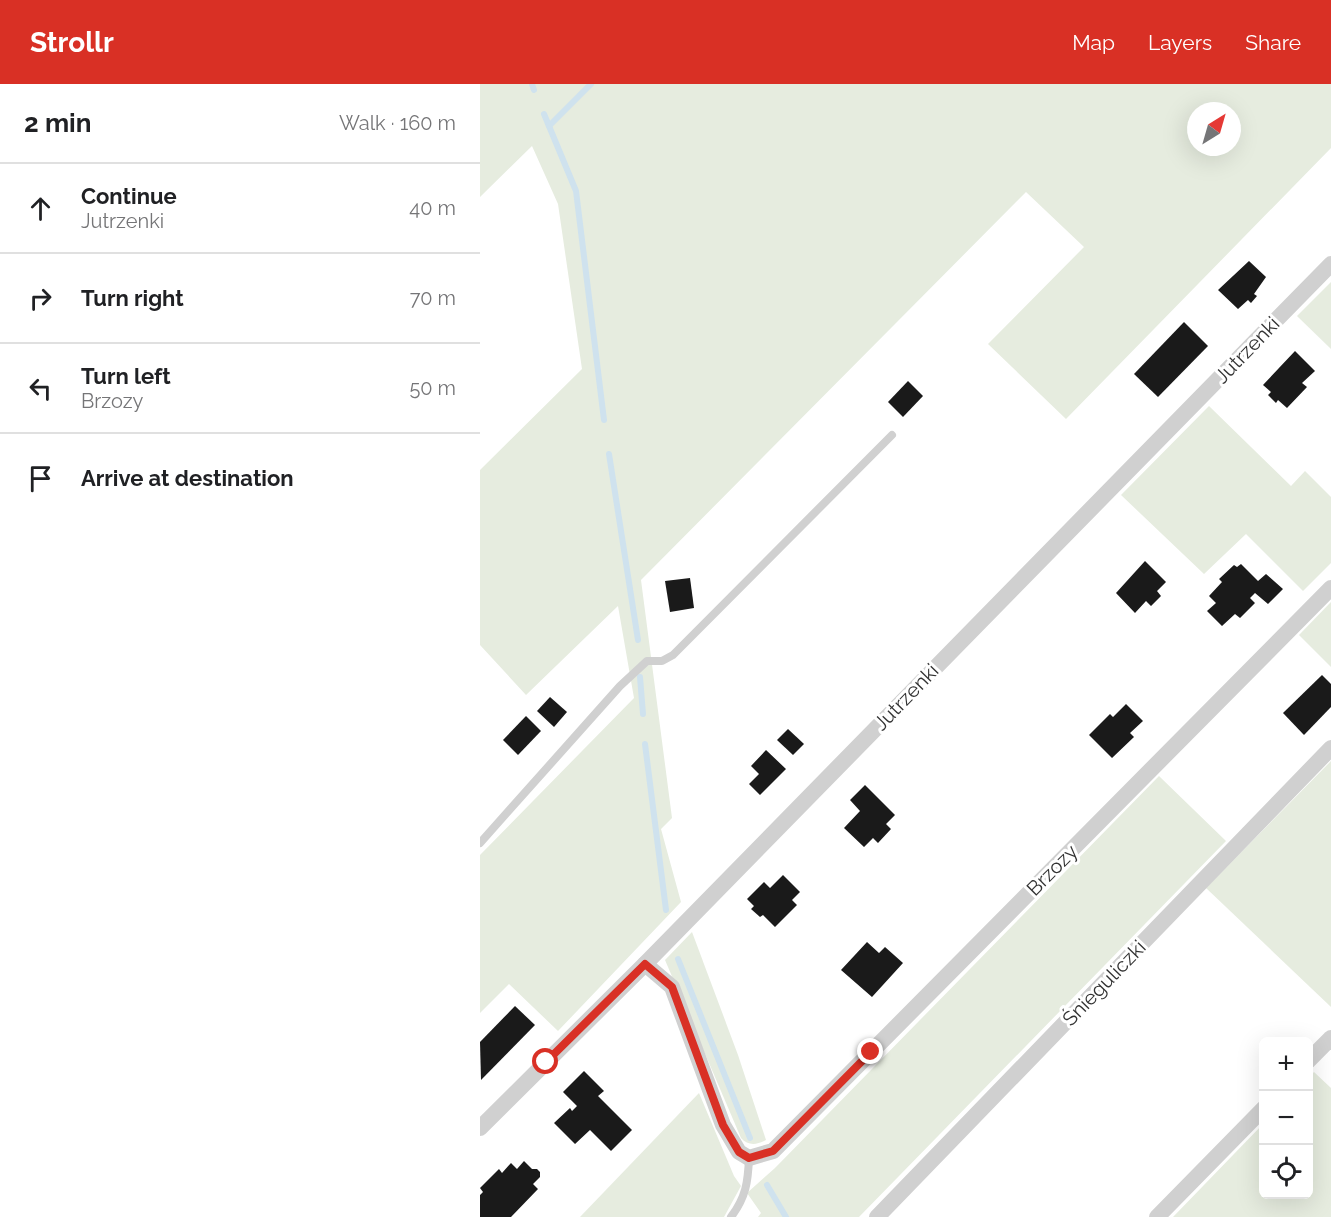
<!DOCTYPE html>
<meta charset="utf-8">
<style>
:root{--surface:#fff;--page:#f2f2f2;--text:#202124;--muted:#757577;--line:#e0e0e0;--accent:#d93025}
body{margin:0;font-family:Raleway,sans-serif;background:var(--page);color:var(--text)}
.controls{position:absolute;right:18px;bottom:18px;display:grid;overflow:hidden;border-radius:9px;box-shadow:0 6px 24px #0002}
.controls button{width:54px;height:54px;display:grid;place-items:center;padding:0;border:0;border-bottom:2px solid var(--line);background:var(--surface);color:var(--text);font:30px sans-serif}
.compass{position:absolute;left:707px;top:18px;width:54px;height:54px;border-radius:50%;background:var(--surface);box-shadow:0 6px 24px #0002;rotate:37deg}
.stop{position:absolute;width:18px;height:18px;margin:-14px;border:4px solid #d93025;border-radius:50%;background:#fff}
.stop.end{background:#d93025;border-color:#fff;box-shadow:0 2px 6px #0008}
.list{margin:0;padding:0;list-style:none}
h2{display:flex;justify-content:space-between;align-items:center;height:78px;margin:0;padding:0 24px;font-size:26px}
h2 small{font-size:20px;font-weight:400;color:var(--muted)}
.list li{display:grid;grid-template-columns:39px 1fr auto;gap:18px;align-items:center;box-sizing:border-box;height:90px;padding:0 24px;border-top:2px solid var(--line)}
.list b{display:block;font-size:22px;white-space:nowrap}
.list p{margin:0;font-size:20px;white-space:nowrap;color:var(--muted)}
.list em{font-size:20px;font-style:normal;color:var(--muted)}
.icon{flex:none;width:33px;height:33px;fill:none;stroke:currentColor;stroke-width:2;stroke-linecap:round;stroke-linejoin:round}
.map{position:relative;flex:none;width:851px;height:1133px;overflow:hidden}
header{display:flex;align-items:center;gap:36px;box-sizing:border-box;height:84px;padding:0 30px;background:var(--accent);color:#fff}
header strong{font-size:28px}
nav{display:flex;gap:33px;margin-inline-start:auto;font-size:21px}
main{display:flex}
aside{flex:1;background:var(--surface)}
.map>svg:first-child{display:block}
</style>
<header>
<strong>Strollr</strong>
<nav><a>Map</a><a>Layers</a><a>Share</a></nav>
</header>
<main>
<aside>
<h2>2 min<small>Walk · 160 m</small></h2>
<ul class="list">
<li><svg class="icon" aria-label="ahead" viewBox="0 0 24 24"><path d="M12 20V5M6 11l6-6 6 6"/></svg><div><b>Continue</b><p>Jutrzenki</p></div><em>40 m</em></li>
<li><svg class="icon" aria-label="right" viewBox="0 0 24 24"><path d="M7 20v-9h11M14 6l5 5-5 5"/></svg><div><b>Turn right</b></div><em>70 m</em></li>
<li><svg class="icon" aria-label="left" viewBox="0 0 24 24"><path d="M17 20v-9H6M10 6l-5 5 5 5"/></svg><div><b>Turn left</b><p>Brzozy</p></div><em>50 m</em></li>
<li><svg class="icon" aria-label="arrive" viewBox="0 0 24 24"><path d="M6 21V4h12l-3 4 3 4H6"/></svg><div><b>Arrive at destination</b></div></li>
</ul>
</aside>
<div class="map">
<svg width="851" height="1133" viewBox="0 0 851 1133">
<rect width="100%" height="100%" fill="#fff"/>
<g fill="#e6ecdf" fill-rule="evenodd">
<path d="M 0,0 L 851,0 L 851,64 L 586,335 L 508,260 L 604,163 L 546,108 L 161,496 L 192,734 L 181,745 L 201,818 L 78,947 L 29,900 L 0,929 L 0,771 L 154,614 L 138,522 L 46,611 L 0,561 L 0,386 L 102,285 L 78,120 L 52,62 L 0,113 ZM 716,27 L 752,27 L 752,63 L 716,63 Z"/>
<path d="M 851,198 L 851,265 L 817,232 Z"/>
<path d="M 729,322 L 811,402 L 825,387 L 851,413 L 851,479 L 823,507 L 766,450 L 724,490 L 641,411 Z"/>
<path d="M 851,518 L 851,583 L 819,551 Z"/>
<path d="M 851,677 L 851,923 L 726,804 Z"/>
<path d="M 679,692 L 746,757 L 379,1133 L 278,1133 L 281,1129 L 267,1109 L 295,1084 Z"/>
<path d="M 212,848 L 258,971 L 286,1056 C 277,1061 268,1062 261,1054 L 185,876 Z"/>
<path d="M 834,988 L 851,1004 L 851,1133 L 693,1133 L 783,1040 L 784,1110 L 828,1110 L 828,994 Z"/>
<path d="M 219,1009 L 254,1092 L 261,1102 L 244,1133 L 100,1133 Z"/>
</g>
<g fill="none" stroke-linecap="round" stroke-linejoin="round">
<g stroke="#cfe2ee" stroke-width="6">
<path d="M 52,0 L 54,6"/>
<path d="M 64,30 L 96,107 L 124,336"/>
<path d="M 69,42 L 111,0"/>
<path d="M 129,370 L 158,556"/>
<path d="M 160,593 L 163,630"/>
<path d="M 165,660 L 186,826"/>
<path d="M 198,875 L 270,1054"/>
<path d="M 287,1101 L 306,1133"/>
</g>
</g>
<g fill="#1a1a1a">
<path d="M 769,177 L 786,193 L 774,210 L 777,212 L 771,219 L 768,216 L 758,225 L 738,206 Z"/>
<path d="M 704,238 L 728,262 L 678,313 L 654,290 Z"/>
<path d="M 815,267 L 835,287 L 822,299 L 827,303 L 807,324 L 798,316 L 796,319 L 788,311 L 791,308 L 783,301 Z"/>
<path d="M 428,297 L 443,312 L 423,333 L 408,318 Z"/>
<path d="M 665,477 L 686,498 L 677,507 L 681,512 L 671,522 L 666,517 L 655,529 L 636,509 Z"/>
<path d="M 761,480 L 778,497 L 786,490 L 803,505 L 788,520 L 775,509 L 770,514 L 775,519 L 760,534 L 755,530 L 742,542 L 727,527 L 736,519 L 729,512 L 742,498 L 739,495 L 754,481 L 757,483 Z"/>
<path d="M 210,494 L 214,524 L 190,528 L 185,497 Z"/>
<path d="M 842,591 L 851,600 L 851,623 L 824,651 L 803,629 Z"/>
<path d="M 70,613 L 87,628 L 74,643 L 57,627 Z"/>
<path d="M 646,620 L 663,637 L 650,649 L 654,653 L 632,674 L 609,651 L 630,630 L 633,633 Z"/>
<path d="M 46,632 L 61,647 L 38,671 L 23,656 Z"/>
<path d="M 308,645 L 324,660 L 313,671 L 297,656 Z"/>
<path d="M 286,666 L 306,685 L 280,711 L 269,700 L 279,690 L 271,682 Z"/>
<path d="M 385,701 L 415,731 L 406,740 L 411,745 L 398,759 L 393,754 L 384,763 L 364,744 L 380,727 L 370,716 Z"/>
<path d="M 303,791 L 320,808 L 312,816 L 317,821 L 295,843 L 283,831 L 280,833 L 271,825 L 274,822 L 267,815 L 284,798 L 290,804 Z"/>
<path d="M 387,858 L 399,869 L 405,863 L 423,879 L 392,913 L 361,886 Z"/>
<path d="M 35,922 L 55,941 L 1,996 L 0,958 Z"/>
<path d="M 104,987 L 124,1007 L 118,1012 L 152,1046 L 131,1067 L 110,1046 L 95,1060 L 74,1039 L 90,1024 L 92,1027 L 97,1022 L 83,1008 Z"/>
<path d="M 44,1077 L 52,1085 L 57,1085 L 60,1088 L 60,1093 L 53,1100 L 58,1105 L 31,1133 L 0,1133 L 0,1111 L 3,1108 L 0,1104 L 19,1085 L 22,1089 L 31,1079 L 37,1085 Z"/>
</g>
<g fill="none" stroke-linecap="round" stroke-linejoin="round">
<g stroke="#d0d0d0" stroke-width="8">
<path d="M 0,759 L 140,602 L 167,577 L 182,577 L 193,571 L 412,351"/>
<path d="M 251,1133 C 266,1113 268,1098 269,1074"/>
</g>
<g stroke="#d0d0d0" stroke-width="16">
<path d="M 165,880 L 192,903 L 243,1041 L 259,1068 L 269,1074 L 293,1067 L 851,504"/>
<path d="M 828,977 L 851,954"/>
<path d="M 0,1044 L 165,880 L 851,180"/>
<path d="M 397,1133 L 851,664"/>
<path d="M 677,1133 L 784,1024"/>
</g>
</g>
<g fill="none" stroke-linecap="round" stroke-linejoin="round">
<path stroke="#d93025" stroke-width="8" d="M 66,978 L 165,880 L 192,903 L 243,1041 L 259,1068 L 269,1074 L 293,1067 L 391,968"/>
</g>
<g text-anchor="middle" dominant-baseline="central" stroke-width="6" stroke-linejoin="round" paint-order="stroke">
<g font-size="20" fill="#333" stroke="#fff">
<text transform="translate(767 266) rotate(-46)">Jutrzenki</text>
<text transform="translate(426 613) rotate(-46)">Jutrzenki</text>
<text transform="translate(572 786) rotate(-45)">Brzozy</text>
<text transform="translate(624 899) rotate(-46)">Śnieguliczki</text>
</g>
</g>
</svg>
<div class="controls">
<button>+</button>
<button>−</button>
<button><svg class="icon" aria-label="locate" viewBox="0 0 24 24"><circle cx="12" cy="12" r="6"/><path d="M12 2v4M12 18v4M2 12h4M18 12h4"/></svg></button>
</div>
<svg class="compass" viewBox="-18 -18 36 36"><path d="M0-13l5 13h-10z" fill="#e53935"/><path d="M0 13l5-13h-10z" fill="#757577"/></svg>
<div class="stop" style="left:66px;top:978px"></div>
<div class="stop end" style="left:391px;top:968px"></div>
</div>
</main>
